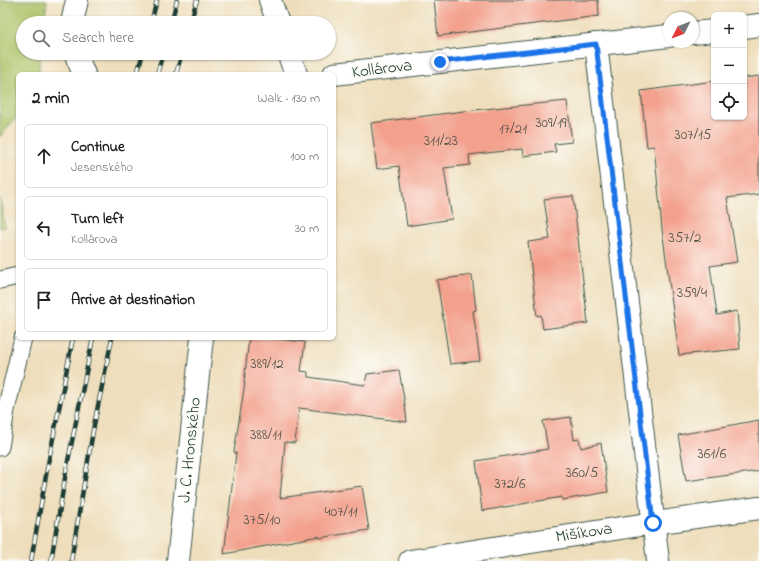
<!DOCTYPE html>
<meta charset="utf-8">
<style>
:root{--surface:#fff;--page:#f6f6f6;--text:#202124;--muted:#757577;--line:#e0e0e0}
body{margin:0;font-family:"Indie Flower",sans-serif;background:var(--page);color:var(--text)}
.controls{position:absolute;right:12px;top:12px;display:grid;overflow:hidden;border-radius:6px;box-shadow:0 1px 3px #0004}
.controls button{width:36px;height:36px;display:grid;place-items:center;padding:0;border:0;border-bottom:1px solid var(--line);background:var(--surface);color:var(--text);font:20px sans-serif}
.compass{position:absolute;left:663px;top:12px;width:36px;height:36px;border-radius:50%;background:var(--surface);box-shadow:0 1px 3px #0004;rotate:228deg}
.stop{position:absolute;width:12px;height:12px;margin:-9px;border:3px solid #1a73e8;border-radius:50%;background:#fff}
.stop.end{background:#1a73e8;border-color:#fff;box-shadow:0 1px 4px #0008}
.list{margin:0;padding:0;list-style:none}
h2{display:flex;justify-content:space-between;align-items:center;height:52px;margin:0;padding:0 16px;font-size:17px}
h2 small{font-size:13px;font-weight:400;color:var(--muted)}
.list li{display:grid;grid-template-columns:26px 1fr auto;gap:12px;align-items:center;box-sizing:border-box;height:64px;margin:0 8px 8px;padding:0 8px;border:1px solid var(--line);border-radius:6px}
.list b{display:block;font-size:15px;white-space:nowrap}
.list p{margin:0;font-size:13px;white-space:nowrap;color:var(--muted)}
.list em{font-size:13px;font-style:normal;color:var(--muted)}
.icon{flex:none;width:22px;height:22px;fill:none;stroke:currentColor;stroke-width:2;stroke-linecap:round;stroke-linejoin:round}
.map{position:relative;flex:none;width:759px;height:561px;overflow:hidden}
.search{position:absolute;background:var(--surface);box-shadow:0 1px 3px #0004;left:16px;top:16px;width:320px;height:44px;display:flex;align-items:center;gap:10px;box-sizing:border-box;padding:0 14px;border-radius:22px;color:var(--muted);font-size:15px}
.panel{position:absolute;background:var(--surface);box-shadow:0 1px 3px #0004;left:16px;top:72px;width:320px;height:268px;border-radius:6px}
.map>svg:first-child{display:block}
</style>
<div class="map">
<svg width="759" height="561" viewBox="0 0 759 561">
<rect width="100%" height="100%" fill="#fdfcf7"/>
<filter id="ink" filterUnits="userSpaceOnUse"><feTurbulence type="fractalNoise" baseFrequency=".025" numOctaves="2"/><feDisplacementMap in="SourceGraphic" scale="8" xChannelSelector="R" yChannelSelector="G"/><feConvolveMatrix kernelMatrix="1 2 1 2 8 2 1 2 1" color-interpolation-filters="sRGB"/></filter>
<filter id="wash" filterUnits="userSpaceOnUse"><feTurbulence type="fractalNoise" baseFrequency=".012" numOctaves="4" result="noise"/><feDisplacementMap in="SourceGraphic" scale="16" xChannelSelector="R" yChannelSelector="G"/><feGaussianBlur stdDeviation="0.9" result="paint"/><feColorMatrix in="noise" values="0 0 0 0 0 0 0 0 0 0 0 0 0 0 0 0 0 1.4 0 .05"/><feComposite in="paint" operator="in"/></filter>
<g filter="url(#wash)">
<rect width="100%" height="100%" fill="#eedebc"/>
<g fill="#acc267" stroke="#66804e">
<path d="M 0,0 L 47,0 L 44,23 L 23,23 L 23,53 L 40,53 L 39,74 L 18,74 L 18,115 L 0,137 Z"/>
<path d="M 0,198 L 5,227 L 0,228 Z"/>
</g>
<g id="blocks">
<g fill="#f3a08c">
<path d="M 434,0 L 598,0 L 599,16 L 438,36 Z"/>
<path d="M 759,76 L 759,194 L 727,198 L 737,262 L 710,266 L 717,315 L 737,311 L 740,349 L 679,355 L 662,229 L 654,146 L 647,147 L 641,91 L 714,81 L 714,117 L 744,117 L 744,78 Z"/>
<path d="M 567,101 L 572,142 L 554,144 L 556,152 L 523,156 L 522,149 L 469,155 L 470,165 L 444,168 L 452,219 L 407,226 L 399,166 L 377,169 L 371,123 L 464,111 Z"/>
<path d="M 573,196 L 588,323 L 543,329 L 541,315 L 537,316 L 528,242 L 550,239 L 544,199 Z"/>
<path d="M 472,275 L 476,310 L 473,311 L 480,361 L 450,364 L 437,280 Z"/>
<path d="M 249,338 L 269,338 L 305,342 L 301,371 L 308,372 L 308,377 L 365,385 L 367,374 L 399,370 L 405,405 L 407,422 L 299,408 L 295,443 L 285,442 L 280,498 L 362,486 L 369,530 L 319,538 L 319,536 L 224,554 L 236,453 L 234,452 L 245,383 L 244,383 Z"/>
<path d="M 571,417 L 574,440 L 579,439 L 581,448 L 601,443 L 608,492 L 562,500 L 562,497 L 482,511 L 476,461 L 548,449 L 543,421 Z"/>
<path d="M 759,420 L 759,471 L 686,481 L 678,435 Z"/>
</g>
</g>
</g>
<g filter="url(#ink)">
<use href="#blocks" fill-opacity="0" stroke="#3e5548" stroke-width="1"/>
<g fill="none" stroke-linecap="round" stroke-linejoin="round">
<g stroke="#3e5548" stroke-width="19">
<g id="service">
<path d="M 0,280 L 18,276"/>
<path d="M 0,447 L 6,410 L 23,338"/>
</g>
</g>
<g stroke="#3e5548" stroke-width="24">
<g id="minor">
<path d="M 270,0 L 278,23"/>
<path d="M 72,23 L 77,0"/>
<path d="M 744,27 L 759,25"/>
<path d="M 693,33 L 714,31"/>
<path d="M 596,44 L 658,561"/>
<path d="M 75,53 L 84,74"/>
<path d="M 288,53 L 296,74"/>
<path d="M 334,74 L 669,36"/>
<path d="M 178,561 L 202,338"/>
<path d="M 410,561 L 634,526 L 759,508"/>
</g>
</g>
<use href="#service" stroke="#fff" stroke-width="17"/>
<use href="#minor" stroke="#fff" stroke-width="22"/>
<g stroke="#1f3d34" stroke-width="4.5">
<g id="rail">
<path d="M 151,23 L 157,0"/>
<path d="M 171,23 L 177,0"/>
<path d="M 190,23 L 197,0"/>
<path d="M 137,74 L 143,53"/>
<path d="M 157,74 L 163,53"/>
<path d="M 176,74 L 182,53"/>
<path d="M 31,561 L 48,464 L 73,338"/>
<path d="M 51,561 L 67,466 L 93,338"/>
<path d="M 71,561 L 94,425 L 112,338"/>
</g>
</g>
<use href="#rail" stroke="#fdfcf7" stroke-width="3" stroke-dasharray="9" stroke-linecap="butt"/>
</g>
</g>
<g fill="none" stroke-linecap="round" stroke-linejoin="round" filter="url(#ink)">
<path stroke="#1a73e8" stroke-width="5" d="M 440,62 L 596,44 L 653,523"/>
</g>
<g text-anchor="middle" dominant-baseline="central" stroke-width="4" stroke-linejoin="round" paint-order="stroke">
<g font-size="15" fill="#54564a">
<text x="551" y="123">309/19</text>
<text x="513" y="129">17/21</text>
<text x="693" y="135">307/15</text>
<text x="441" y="141">311/23</text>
<text x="685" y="238">357/2</text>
<text x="692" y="293">359/4</text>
<text x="267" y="364">389/12</text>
<text x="266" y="435">388/11</text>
<text x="712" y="454">361/6</text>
<text x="582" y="473">360/5</text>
<text x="510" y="484">372/6</text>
<text x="341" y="512">407/11</text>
<text x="262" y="520">375/10</text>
</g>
<g font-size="17" fill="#1f3d34" stroke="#fdfcf7">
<text transform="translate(382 69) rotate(-7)">Kollárova</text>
<text transform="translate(190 450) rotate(-84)">J. C. Hronského</text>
<text transform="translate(584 533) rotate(-9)">Mišíkova</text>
</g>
</g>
</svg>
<div class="controls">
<button>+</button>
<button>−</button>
<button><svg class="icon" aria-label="locate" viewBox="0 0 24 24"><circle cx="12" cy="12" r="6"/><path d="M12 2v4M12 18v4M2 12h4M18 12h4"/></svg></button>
</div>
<svg class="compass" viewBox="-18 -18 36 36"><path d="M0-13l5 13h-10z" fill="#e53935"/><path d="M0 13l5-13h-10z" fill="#757577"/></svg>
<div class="stop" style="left:653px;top:523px"></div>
<div class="stop end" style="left:440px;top:62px"></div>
<div class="search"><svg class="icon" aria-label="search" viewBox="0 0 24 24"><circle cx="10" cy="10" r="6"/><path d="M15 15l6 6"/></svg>Search here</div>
<section class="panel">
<h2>2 min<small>Walk · 130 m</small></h2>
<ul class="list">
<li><svg class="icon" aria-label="ahead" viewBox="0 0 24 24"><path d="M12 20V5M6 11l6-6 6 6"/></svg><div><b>Continue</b><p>Jesenského</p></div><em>100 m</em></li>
<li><svg class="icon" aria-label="left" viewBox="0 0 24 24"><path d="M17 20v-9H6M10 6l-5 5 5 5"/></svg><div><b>Turn left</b><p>Kollárova</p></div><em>30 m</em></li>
<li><svg class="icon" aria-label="arrive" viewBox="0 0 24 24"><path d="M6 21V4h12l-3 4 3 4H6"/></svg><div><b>Arrive at destination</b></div></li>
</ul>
</section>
</div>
